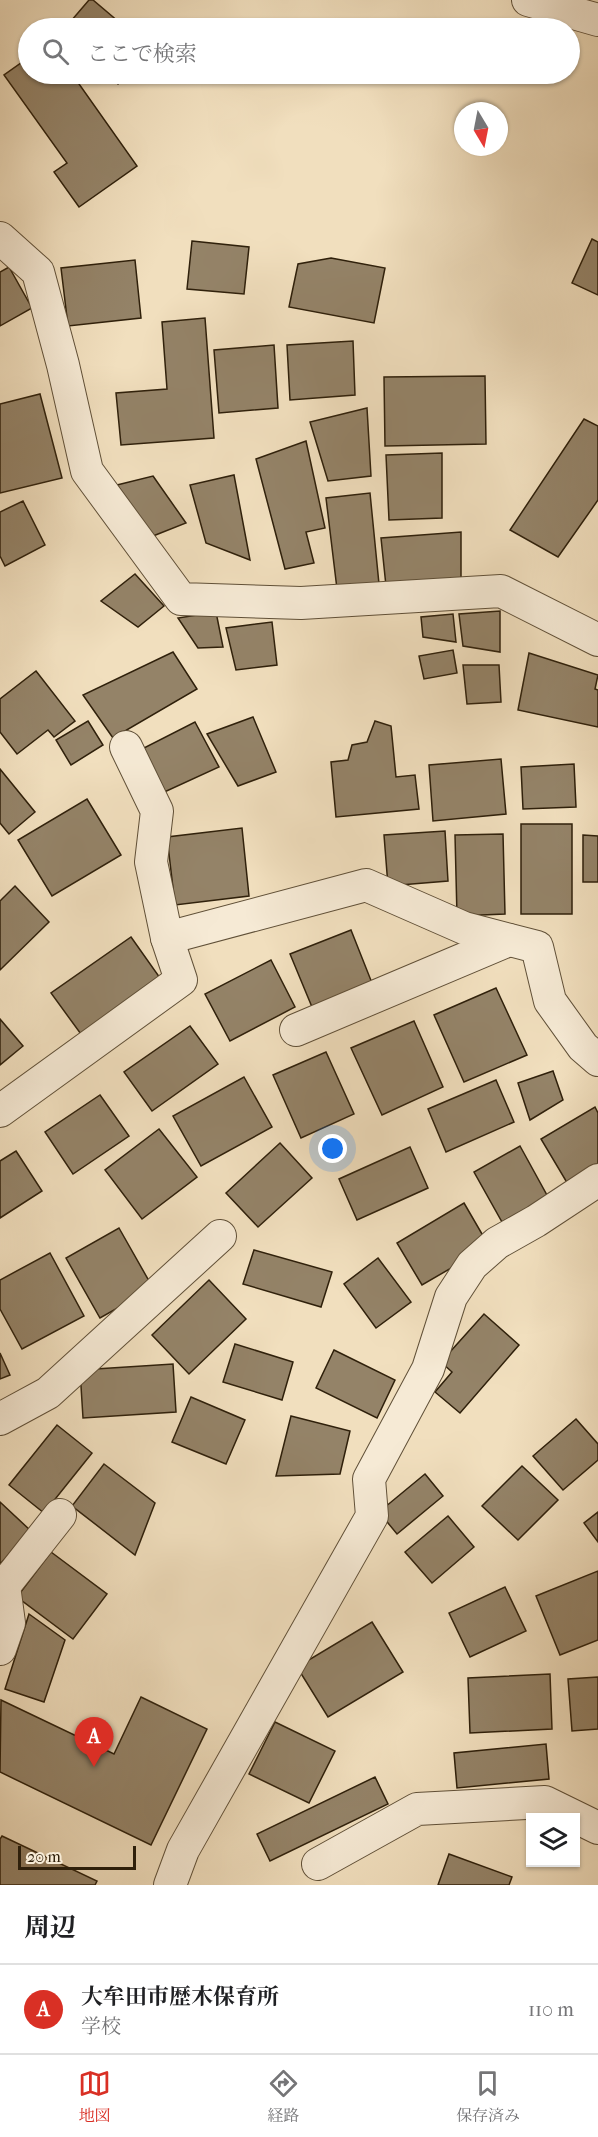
<!DOCTYPE html>
<html lang="ja">
<meta charset="utf-8">
<style>
:root{--surface:#fff;--page:#f6f6f6;--text:#202124;--muted:#757577;--line:#e0e0e0;--accent:#d93025}
body{margin:0;font-family:"IM FELL French Canon","Noto Serif JP",serif;background:var(--page);color:var(--text)}
.controls{position:absolute;right:18px;bottom:18px;display:grid;overflow:hidden;border-radius:0px;box-shadow:0 2px 4px #0004}
.controls button{width:54px;height:54px;display:grid;place-items:center;padding:0;border:0;border-bottom:2px solid var(--line);background:var(--surface);color:var(--text);font:30px sans-serif}
.compass{position:absolute;left:454px;top:102px;width:54px;height:54px;border-radius:50%;background:var(--surface);box-shadow:0 2px 4px #0004;rotate:170deg}
.scale{position:absolute;left:18px;bottom:15px;width:118px;box-sizing:border-box;padding-left:6px;border:3px solid #2f200b;border-top:0;font-size:16px;line-height:21px;white-space:nowrap;color:#2f200b;-webkit-text-stroke:4px #f6ead5;paint-order:stroke}
.you{position:absolute;left:333px;top:1149px;width:21px;height:21px;margin:-15px;border:4px solid #fff;border-radius:50%;background:#1a73e8;box-shadow:0 0 0 9px #1a73e833}
.badge{display:grid;place-items:center;width:39px;height:39px;border-radius:50%;background:var(--accent);color:#fff;font-size:20px;font-weight:700}
.pin{position:absolute;translate:-50% -50px;filter:drop-shadow(0 2px 3px #0008)}
.pin::after{content:'';position:absolute;top:32px;width:21px;height:18px;background:inherit;clip-path:polygon(0 0,100% 0,50% 100%)}
.list{margin:0;padding:0;list-style:none}
h2{display:flex;justify-content:space-between;align-items:center;height:78px;margin:0;padding:0 24px;font-size:26px}
h2 small{font-size:20px;font-weight:400;color:var(--muted)}
.list li{display:grid;grid-template-columns:39px 1fr auto;gap:18px;align-items:center;box-sizing:border-box;height:90px;padding:0 24px;border-top:2px solid var(--line)}
.list b{display:block;font-size:22px;white-space:nowrap}
.list p{margin:0;font-size:20px;white-space:nowrap;color:var(--muted)}
.list em{font-size:20px;font-style:normal;color:var(--muted)}
.icon{flex:none;width:33px;height:33px;fill:none;stroke:currentColor;stroke-width:2;stroke-linecap:round;stroke-linejoin:round}
.map{position:relative;flex:none;width:598px;height:1885px;overflow:hidden}
.search{position:absolute;background:var(--surface);box-shadow:0 2px 4px #0004;left:18px;right:18px;top:18px;height:66px;display:flex;align-items:center;gap:15px;box-sizing:border-box;padding:0 21px;border-radius:33px;color:var(--muted);font-size:22px}
.sheet{height:168px;background:var(--surface)}
nav{display:flex;justify-content:space-around;align-items:center;box-sizing:border-box;height:84px;border-top:2px solid var(--line);background:var(--surface);font-size:16px;color:var(--muted)}
nav a{display:grid;justify-items:center;gap:3px}
nav .on{color:var(--accent)}
.map>svg:first-child{display:block}
</style>
<div class="map">
<svg width="598" height="1885" viewBox="0 0 598 1885">
<rect width="100%" height="100%" fill="#f1dfbe"/>
<filter id="stains"><feTurbulence type="fractalNoise" baseFrequency=".00333" numOctaves="4"/><feColorMatrix values="0 0 0 0 .2 0 0 0 0 .09 0 0 0 0 .02 0 0 0 .5 -.17"/></filter>
<radialGradient id="worn" r=".72"><stop offset=".6" stop-color="#630" stop-opacity="0"/><stop offset="1" stop-color="#630" stop-opacity=".3"/></radialGradient>
<g fill="#948368" stroke="#2f200b" stroke-width="1.5">
<path d="M 89,0 L 93,0 L 126,28 L 65,28 Z"/>
<path d="M 28,58 L 28,74 L 72,74 L 137,166 L 79,207 L 54,172 L 67,163 L 4,75 Z"/>
<path d="M 106,74 L 126,74 L 118,84 Z"/>
<path d="M 592,239 L 598,242 L 598,295 L 572,283 Z"/>
<path d="M 192,241 L 249,247 L 244,294 L 187,289 Z"/>
<path d="M 331,258 L 385,268 L 374,323 L 289,307 L 298,264 Z"/>
<path d="M 135,260 L 141,318 L 68,326 L 61,268 Z"/>
<path d="M 9,267 L 32,308 L 0,326 L 0,272 Z"/>
<path d="M 205,318 L 214,438 L 121,445 L 116,393 L 167,389 L 162,322 Z"/>
<path d="M 353,341 L 355,395 L 290,400 L 287,345 Z"/>
<path d="M 274,345 L 278,408 L 219,413 L 214,350 Z"/>
<path d="M 485,376 L 486,444 L 385,446 L 384,377 Z"/>
<path d="M 40,394 L 62,478 L 0,493 L 0,404 Z"/>
<path d="M 367,408 L 371,476 L 328,481 L 310,422 Z"/>
<path d="M 584,419 L 598,426 L 598,500 L 558,557 L 510,530 Z"/>
<path d="M 306,441 L 325,528 L 306,532 L 314,563 L 285,569 L 256,459 Z"/>
<path d="M 442,453 L 442,518 L 389,520 L 386,455 Z"/>
<path d="M 234,475 L 250,560 L 206,543 L 190,485 Z"/>
<path d="M 153,476 L 186,523 L 153,536 L 117,485 Z"/>
<path d="M 370,493 L 379,584 L 337,589 L 326,498 Z"/>
<path d="M 23,501 L 45,545 L 5,566 L 0,556 L 0,512 Z"/>
<path d="M 461,532 L 461,580 L 386,586 L 381,538 Z"/>
<path d="M 135,574 L 164,606 L 138,627 L 101,601 Z"/>
<path d="M 500,611 L 500,652 L 463,646 L 459,614 Z"/>
<path d="M 216,612 L 223,647 L 198,648 L 178,618 Z"/>
<path d="M 453,614 L 456,642 L 423,637 L 421,617 Z"/>
<path d="M 272,622 L 277,665 L 236,670 L 226,628 Z"/>
<path d="M 453,650 L 457,673 L 424,679 L 419,656 Z"/>
<path d="M 173,652 L 197,689 L 113,738 L 83,695 Z"/>
<path d="M 529,653 L 598,675 L 595,689 L 598,690 L 598,727 L 518,710 Z"/>
<path d="M 463,665 L 499,665 L 501,702 L 467,704 Z"/>
<path d="M 36,671 L 75,721 L 54,737 L 48,730 L 17,754 L 0,732 L 0,699 Z"/>
<path d="M 253,717 L 276,772 L 238,786 L 207,734 Z"/>
<path d="M 88,721 L 103,745 L 71,765 L 56,740 Z"/>
<path d="M 375,721 L 391,726 L 396,777 L 415,775 L 419,809 L 336,817 L 331,762 L 348,760 L 352,745 L 367,742 Z"/>
<path d="M 195,722 L 219,767 L 160,794 L 136,752 Z"/>
<path d="M 501,759 L 506,814 L 433,821 L 429,765 Z"/>
<path d="M 574,764 L 576,807 L 523,809 L 521,767 Z"/>
<path d="M 0,769 L 35,812 L 9,834 L 0,823 Z"/>
<path d="M 87,799 L 121,855 L 52,896 L 18,840 Z"/>
<rect x="521" y="824" width="51" height="90"/>
<path d="M 242,828 L 249,896 L 175,905 L 167,837 Z"/>
<path d="M 445,831 L 448,881 L 388,886 L 384,835 Z"/>
<path d="M 503,834 L 505,914 L 457,916 L 455,835 Z"/>
<path d="M 583,835 L 598,836 L 598,882 L 583,882 Z"/>
<path d="M 15,886 L 49,922 L 0,970 L 0,901 Z"/>
<path d="M 351,930 L 372,983 L 312,1007 L 290,954 Z"/>
<path d="M 131,937 L 165,985 L 86,1041 L 51,993 Z"/>
<path d="M 271,960 L 295,1007 L 230,1041 L 205,994 Z"/>
<path d="M 496,988 L 527,1055 L 464,1082 L 434,1015 Z"/>
<path d="M 0,1019 L 23,1046 L 0,1065 Z"/>
<path d="M 414,1021 L 443,1087 L 382,1115 L 351,1048 Z"/>
<path d="M 190,1026 L 218,1064 L 152,1111 L 124,1072 Z"/>
<path d="M 326,1052 L 354,1114 L 301,1138 L 273,1075 Z"/>
<path d="M 553,1071 L 563,1100 L 530,1120 L 518,1083 Z"/>
<path d="M 244,1077 L 272,1127 L 201,1166 L 173,1116 Z"/>
<path d="M 496,1080 L 514,1122 L 446,1152 L 428,1109 Z"/>
<path d="M 100,1095 L 129,1136 L 73,1174 L 45,1132 Z"/>
<path d="M 595,1107 L 598,1113 L 598,1169 L 569,1186 L 541,1139 Z"/>
<path d="M 159,1129 L 197,1177 L 142,1219 L 105,1170 Z"/>
<path d="M 280,1143 L 312,1178 L 258,1227 L 226,1193 Z"/>
<path d="M 520,1146 L 548,1197 L 502,1222 L 474,1172 Z"/>
<path d="M 410,1147 L 428,1188 L 357,1220 L 339,1179 Z"/>
<path d="M 16,1151 L 42,1191 L 0,1218 L 0,1161 Z"/>
<path d="M 464,1203 L 489,1246 L 422,1285 L 397,1243 Z"/>
<path d="M 119,1228 L 153,1288 L 100,1318 L 66,1258 Z"/>
<path d="M 254,1250 L 332,1272 L 321,1307 L 243,1284 Z"/>
<path d="M 50,1253 L 84,1316 L 22,1349 L 0,1309 L 0,1280 Z"/>
<path d="M 378,1258 L 411,1302 L 376,1328 L 344,1284 Z"/>
<path d="M 209,1280 L 246,1319 L 189,1374 L 152,1335 Z"/>
<path d="M 484,1314 L 519,1345 L 460,1413 L 435,1392 L 452,1372 L 441,1362 Z"/>
<path d="M 235,1344 L 293,1362 L 282,1400 L 223,1382 Z"/>
<path d="M 334,1350 L 395,1380 L 377,1418 L 316,1388 Z"/>
<path d="M 0,1353 L 10,1375 L 0,1379 Z"/>
<path d="M 173,1364 L 176,1412 L 83,1418 L 80,1370 Z"/>
<path d="M 191,1397 L 245,1420 L 226,1464 L 172,1442 Z"/>
<path d="M 291,1416 L 350,1431 L 340,1474 L 276,1476 Z"/>
<path d="M 576,1419 L 598,1444 L 598,1460 L 563,1490 L 533,1456 Z"/>
<path d="M 57,1425 L 92,1453 L 44,1513 L 9,1485 Z"/>
<path d="M 104,1464 L 155,1503 L 135,1555 L 72,1506 Z"/>
<path d="M 522,1466 L 558,1500 L 518,1540 L 482,1506 Z"/>
<path d="M 425,1474 L 443,1496 L 397,1534 L 379,1512 Z"/>
<path d="M 0,1502 L 31,1531 L 0,1564 Z"/>
<path d="M 598,1512 L 598,1542 L 584,1523 Z"/>
<path d="M 448,1516 L 474,1547 L 432,1583 L 405,1552 Z"/>
<path d="M 51,1552 L 107,1594 L 73,1639 L 17,1597 Z"/>
<path d="M 598,1571 L 598,1640 L 560,1655 L 536,1596 Z"/>
<path d="M 505,1587 L 526,1631 L 470,1657 L 449,1613 Z"/>
<path d="M 29,1614 L 65,1640 L 44,1702 L 5,1689 Z"/>
<path d="M 372,1622 L 403,1672 L 328,1717 L 297,1667 Z"/>
<path d="M 550,1674 L 552,1729 L 470,1733 L 468,1678 Z"/>
<path d="M 598,1677 L 598,1729 L 572,1731 L 568,1679 Z"/>
<path d="M 141,1697 L 207,1729 L 151,1845 L 0,1772 L 1,1700 L 114,1754 Z"/>
<path d="M 275,1722 L 335,1751 L 309,1803 L 249,1774 Z"/>
<path d="M 546,1744 L 549,1779 L 457,1788 L 454,1753 Z"/>
<path d="M 375,1777 L 388,1804 L 270,1861 L 257,1834 Z"/>
<path d="M 2,1836 L 97,1881 L 95,1885 L 0,1885 L 0,1839 Z"/>
<path d="M 449,1854 L 512,1877 L 509,1885 L 438,1885 Z"/>
</g>
<g fill="none" stroke-linecap="round" stroke-linejoin="round">
<g stroke="#605038" stroke-width="34">
<g id="minor">
<path d="M 528,0 L 598,20"/>
<path d="M 0,238 L 38,272 L 63,365 L 87,471 L 181,599 L 301,603 L 501,591 L 598,640"/>
<path d="M 167,938 L 366,885 L 464,928 L 537,947 L 550,1001 L 583,1047 L 598,1060"/>
<path d="M 296,1030 L 509,940"/>
<path d="M 0,1111 L 181,980 L 167,938 L 151,862 L 157,811 L 126,747"/>
<path d="M 0,1419 L 48,1393 L 220,1236"/>
<path d="M 0,1583 L 4,1586 L 9,1623 L 0,1649"/>
<path d="M 4,1586 L 60,1515"/>
<path d="M 318,1864 L 417,1809 L 545,1802 L 598,1828"/>
<path d="M 170,1885 L 183,1850 L 372,1516 L 369,1479 L 428,1369 L 451,1297 L 472,1265 L 497,1243 L 536,1221 L 598,1180"/>
</g>
</g>
<use href="#minor" stroke="#f6ead5" stroke-width="32"/>
</g>
<rect width="100%" height="100%" filter="url(#stains)"/>
<rect width="100%" height="100%" fill="url(#worn)"/>
</svg>
<div class="controls">
<button><svg class="icon" aria-label="layers" viewBox="0 0 24 24"><path d="M12 4l9 5-9 5-9-5zM3 14l9 5 9-5"/></svg></button>
</div>
<svg class="compass" viewBox="-18 -18 36 36"><path d="M0-13l5 13h-10z" fill="#e53935"/><path d="M0 13l5-13h-10z" fill="#757577"/></svg>
<div class="scale">20 m</div>
<div class="you"></div>
<div class="pin badge" style="left:94px;top:1767px">A</div>
<div class="search"><svg class="icon" aria-label="search" viewBox="0 0 24 24"><circle cx="10" cy="10" r="6"/><path d="M15 15l6 6"/></svg>ここで検索</div>
</div>
<section class="sheet">
<h2>周辺<small></small></h2>
<ul class="list">
<li><span class="badge">A</span><div><b>大牟田市歴木保育所</b><p>学校</p></div><em>110 m</em></li>
</ul>
</section>
<nav>
<a class="on"><svg class="icon" aria-label="map" viewBox="0 0 24 24"><path d="M3 6l6-2 6 2 6-2v14l-6 2-6-2-6 2zM9 4v14M15 6v14"/></svg>地図</a>
<a><svg class="icon" aria-label="directions" viewBox="0 0 24 24"><path d="M12 3l9 9-9 9-9-9zM9 14v-3h6M13 9l2 2-2 2"/></svg>経路</a>
<a><svg class="icon" aria-label="saved" viewBox="0 0 24 24"><path d="M7 4h10v16l-5-4-5 4z"/></svg>保存済み</a>
</nav>
